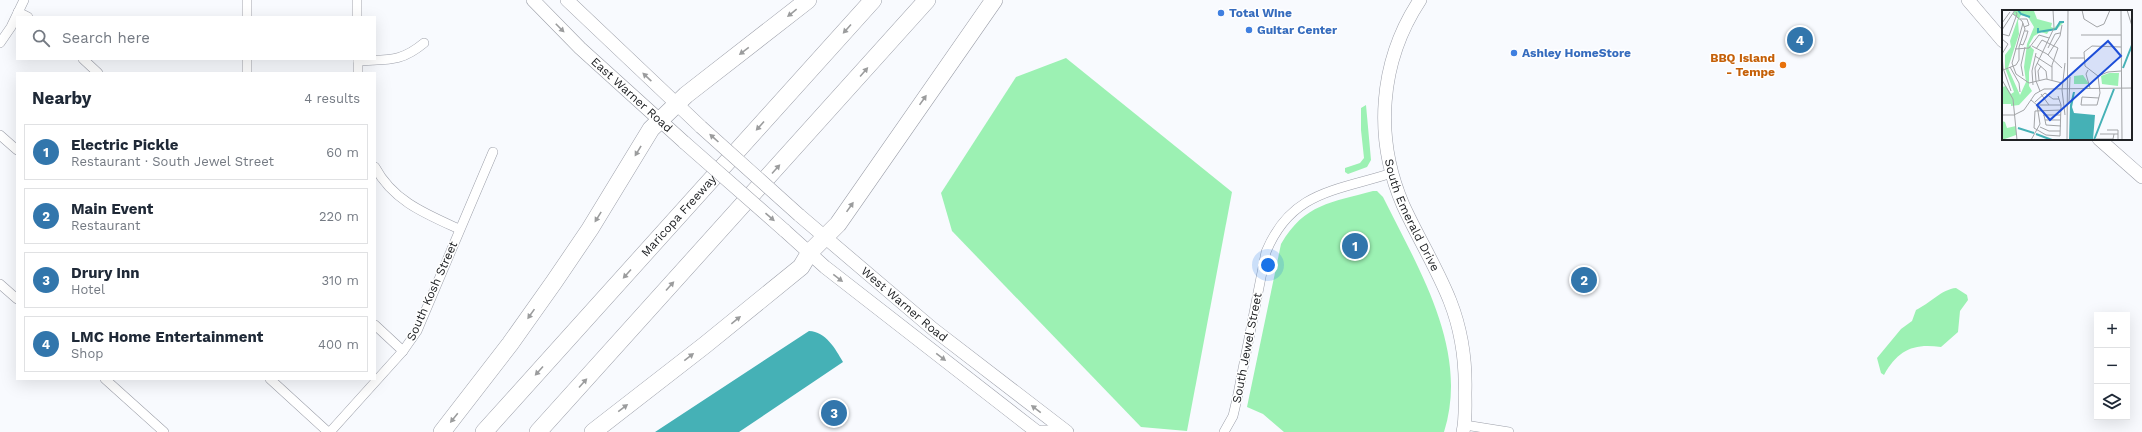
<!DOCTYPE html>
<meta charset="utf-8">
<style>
:root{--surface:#fff;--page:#f2f2f3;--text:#1f2937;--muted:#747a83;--line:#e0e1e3;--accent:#3276ac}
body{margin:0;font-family:"Work Sans",sans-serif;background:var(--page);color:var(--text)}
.controls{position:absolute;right:12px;bottom:12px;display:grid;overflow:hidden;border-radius:0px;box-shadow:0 4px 16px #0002}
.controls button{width:36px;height:36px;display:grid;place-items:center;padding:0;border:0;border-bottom:1px solid var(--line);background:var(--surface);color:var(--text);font:20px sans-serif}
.you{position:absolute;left:1268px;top:265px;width:14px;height:14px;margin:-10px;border:3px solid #fff;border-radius:50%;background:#1a73e8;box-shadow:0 0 0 6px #1a73e833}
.badge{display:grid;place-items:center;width:26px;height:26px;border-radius:50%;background:var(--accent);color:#fff;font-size:13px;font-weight:700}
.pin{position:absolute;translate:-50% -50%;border:2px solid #fff;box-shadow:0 1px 4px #0006}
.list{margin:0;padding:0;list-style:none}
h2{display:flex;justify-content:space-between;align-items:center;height:52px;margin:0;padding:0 16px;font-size:17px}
h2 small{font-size:13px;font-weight:400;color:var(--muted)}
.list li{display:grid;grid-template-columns:26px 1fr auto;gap:12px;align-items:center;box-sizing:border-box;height:56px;margin:0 8px 8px;padding:0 8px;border:1px solid var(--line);border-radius:0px}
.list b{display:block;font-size:15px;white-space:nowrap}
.list p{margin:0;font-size:13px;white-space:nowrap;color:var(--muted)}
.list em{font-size:13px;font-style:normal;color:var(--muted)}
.icon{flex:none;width:22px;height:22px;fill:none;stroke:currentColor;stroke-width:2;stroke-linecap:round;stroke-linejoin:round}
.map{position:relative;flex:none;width:2142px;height:432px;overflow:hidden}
.search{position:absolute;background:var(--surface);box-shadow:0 4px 16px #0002;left:16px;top:16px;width:360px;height:44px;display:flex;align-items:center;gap:10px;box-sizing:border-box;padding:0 14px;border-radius:0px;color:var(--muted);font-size:15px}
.panel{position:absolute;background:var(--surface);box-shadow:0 4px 16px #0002;left:16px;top:72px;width:360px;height:308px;border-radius:0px}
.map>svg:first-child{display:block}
</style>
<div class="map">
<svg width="2142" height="432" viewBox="0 0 2142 432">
<rect width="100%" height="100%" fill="#f8fafe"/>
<g fill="#9cf1b3">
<path d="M 1066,58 L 1232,192 L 1187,431 L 1141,427 L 952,231 L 941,193 L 1016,77 Z"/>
<path d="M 1366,105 L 1371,160 L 1367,167 L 1348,174 L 1345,172 L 1345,168 L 1360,163 L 1364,158 L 1361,130 L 1361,108 Z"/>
<path d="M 1373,191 L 1377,191 L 1383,197 C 1418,268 1470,350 1444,432 L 1284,432 L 1263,414 L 1247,407 L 1281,244 C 1305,203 1331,203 1373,191 Z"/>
<path d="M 1956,288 L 1967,295 L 1968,300 L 1960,311 L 1958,332 L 1941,347 C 1913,343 1898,350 1884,375 L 1881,373 L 1877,358 L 1901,329 L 1912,321 L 1916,310 C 1929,304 1942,289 1956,288 Z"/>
</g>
<path fill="#45b1b6" d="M 809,331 C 826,332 835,348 843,362 L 739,432 L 655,432 Z"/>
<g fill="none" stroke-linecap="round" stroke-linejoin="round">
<g stroke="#9c9fa9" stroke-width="10">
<g id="street">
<path d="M 247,0 L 247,17"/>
<path d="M 357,0 L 357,17"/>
<path d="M 18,12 L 28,17"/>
<path d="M 0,43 L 11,27 L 24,0"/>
<path d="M 83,59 L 98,73"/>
<path d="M 247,59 L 247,73"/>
<path d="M 358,59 L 358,73"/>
<path d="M 358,61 C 387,59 400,63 424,43"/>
<path d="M 0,135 L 17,150"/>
<path d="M 375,167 C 393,201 426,214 459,229"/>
<path d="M 0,284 L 17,299"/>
<path d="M 375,325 L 403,351"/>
<path d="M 105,379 L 164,432"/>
<path d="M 270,379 L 328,432"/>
<path d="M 1465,425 L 1509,432"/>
<path d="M 330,432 L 403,351 L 417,331 L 493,152"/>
<path d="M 1224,432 L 1233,416 L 1237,399 L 1266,252 C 1291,191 1336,191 1392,173"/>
</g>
</g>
<g stroke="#9c9fa9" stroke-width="14">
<g id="secondary">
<path id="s1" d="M 533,0 L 580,48 L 685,143"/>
<path d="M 567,0 L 701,127"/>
<path id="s2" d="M 1420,0 C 1379,62 1374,138 1403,205 C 1418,238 1437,268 1450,301 C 1461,329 1466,362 1465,393 C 1465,406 1466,419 1463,432"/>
<path d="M 1968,0 L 2003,41"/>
<path d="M 2099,139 L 2142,177"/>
<path id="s3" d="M 799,215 L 933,329 L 1067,432"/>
<path d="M 784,230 L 825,267 L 1037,432"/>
<path d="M 1041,432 L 1050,432"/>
</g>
</g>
<g stroke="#9c9fa9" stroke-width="18">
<g id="highway">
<path d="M 442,432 L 510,344 L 554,282 L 590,229 L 651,129 L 686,95 L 808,0"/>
<path id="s4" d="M 484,432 L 873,0"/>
<path d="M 538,432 L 927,0"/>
<path d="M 593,432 L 705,345 L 801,267 L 810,252 L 838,224 L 994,0"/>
</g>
</g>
<use href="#street" stroke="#fff" stroke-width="9"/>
<use href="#secondary" stroke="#fff" stroke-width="13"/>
<use href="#highway" stroke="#fff" stroke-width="17"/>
<g stroke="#9c9fa9" stroke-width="14" stroke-linecap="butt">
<g id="secondary-bridge">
<path d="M 701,127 L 799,215"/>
<path d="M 685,143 L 784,230"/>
</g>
</g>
<use href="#secondary-bridge" stroke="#fff" stroke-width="13"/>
</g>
<defs><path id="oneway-solid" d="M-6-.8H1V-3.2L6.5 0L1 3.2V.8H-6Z"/></defs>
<g fill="#9b9c9d">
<use href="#oneway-solid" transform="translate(792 13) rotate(141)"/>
<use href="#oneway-solid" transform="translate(560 28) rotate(45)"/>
<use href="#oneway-solid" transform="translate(847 29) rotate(132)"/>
<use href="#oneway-solid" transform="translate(744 51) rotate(143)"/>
<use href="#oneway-solid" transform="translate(864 72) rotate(-49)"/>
<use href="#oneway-solid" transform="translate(647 77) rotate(-137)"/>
<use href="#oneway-solid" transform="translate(923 100) rotate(-55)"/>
<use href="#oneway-solid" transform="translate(760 126) rotate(132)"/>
<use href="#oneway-solid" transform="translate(714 138) rotate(-138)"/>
<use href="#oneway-solid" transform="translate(638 151) rotate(121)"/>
<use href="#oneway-solid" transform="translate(776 169) rotate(-48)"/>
<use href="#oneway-solid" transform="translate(850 207) rotate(-55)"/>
<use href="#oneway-solid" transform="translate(598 217) rotate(122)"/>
<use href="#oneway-solid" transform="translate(770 217) rotate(41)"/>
<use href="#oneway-solid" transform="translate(627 274) rotate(132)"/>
<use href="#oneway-solid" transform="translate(838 278) rotate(38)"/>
<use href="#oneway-solid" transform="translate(670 286) rotate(-48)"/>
<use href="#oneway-solid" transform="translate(531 314) rotate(125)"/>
<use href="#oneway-solid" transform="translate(736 320) rotate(-39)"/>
<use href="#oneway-solid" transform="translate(689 357) rotate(-38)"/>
<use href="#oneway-solid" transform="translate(941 357) rotate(37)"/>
<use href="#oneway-solid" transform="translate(539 371) rotate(132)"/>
<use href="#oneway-solid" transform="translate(583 383) rotate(-48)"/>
<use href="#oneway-solid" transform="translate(623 408) rotate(-37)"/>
<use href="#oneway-solid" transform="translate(1036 409) rotate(-143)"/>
<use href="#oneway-solid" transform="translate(454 418) rotate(129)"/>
</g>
<g fill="#3f7fe0" stroke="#fff" stroke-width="1.5">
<circle cx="1221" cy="13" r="4"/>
<circle cx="1249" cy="30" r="4"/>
<circle cx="1514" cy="53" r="4"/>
</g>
<circle fill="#e8710a" stroke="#fff" stroke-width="1.5" cx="1783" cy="65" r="4"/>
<g text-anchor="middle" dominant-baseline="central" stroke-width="3" stroke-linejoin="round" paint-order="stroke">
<g font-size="12" font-weight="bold" fill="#366cbe" stroke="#fff" text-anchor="start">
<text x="1229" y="13">Total Wine</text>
<text x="1257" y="30">Guitar Center</text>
<text x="1522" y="53">Ashley HomeStore</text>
</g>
<g font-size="12" font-weight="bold" fill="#c56008" stroke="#fff" text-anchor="end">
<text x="1775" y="58">BBQ Island<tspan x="1775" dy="14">- Tempe</tspan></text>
</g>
<g font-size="12" fill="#202225" stroke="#fff">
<text stroke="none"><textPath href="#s1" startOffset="137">East Warner Road</textPath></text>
<text stroke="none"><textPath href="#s2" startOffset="227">South Emerald Drive</textPath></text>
<text stroke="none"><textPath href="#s4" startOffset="291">Maricopa Freeway</textPath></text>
<text transform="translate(432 291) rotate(-66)">South Kosh Street</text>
<text stroke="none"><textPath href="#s3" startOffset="138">West Warner Road</textPath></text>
<text transform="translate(1247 348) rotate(-79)">South Jewel Street</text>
</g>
</g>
<g transform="translate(2002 10)">
<rect width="130" height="130" fill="#f8fafe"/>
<path d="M 13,0 L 32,1 L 35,9 L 50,13 L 49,17 L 52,18 L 58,12 L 62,12 L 54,20 L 48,19 L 45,24 L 39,22 L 32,26 L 27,35 L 32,40 L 27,62 L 27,76 L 30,81 L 17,95 L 9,96 L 9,94 L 0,94 L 0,77 L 4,76 L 9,84 L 12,82 L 3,58 L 3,45 L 9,37 L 8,31 L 16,8 L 11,4 ZM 19,5 L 26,7 L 32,17 L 25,34 L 22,57 L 24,72 L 18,85 L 6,58 L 17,24 L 16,11 ZM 107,63 L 117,63 L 116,76 L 100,74 L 99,66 ZM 81,65 L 87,74 L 72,74 L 72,66 ZM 0,111 L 3,112 L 5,118 L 14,116 L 14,125 L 0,130 Z" fill="#9cf1b3" fill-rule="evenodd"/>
<path d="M 71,82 L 73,82 L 70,97 L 72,103 L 93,105 L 91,130 L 67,130 L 68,95 Z" fill="#45b1b6"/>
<path fill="none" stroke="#45b1b6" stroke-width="2" d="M 16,0 L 19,4 L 28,7M 36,18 L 36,22 L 54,19 L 58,12 L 62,12M 121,58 L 130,35M 16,118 L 32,123M 34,124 L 50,130M 92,130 L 112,79"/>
<path fill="none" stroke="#a2a4a7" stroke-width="1" d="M 80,0 L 82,9 L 95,17 L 102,14 L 108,0M 119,0 L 120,130M 125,0 L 130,16M 11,4 L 20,11 L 23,19 L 17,37 L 17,50M 18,9 L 25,9 L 27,15 L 22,17M 0,13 L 8,2M 21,13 L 10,53 L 14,64 L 27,73 L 44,69 L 60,73M 0,20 L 13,0M 0,24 L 7,26 L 15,4 L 14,2M 79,25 L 119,25M 0,29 L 6,34 L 0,44 L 1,58 L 9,81M 18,34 L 21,35 L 24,28 L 26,21 L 23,21M 30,36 L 45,44 L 60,58M 46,38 L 53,24 L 58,23M 13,39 L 27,38 L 37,25 L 47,28M 34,39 L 40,30 L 56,38 L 50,55 L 50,70M 46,45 L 58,26 L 60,15M 33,46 L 50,57M 68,48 L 82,48M 35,53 L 44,61 L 45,69M 8,57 L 17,73 L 18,82M 1,60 L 14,55 L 17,50M 86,60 L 84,64 L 88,78M 21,66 L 19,55 L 23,37M 96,66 L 106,62 L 119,61M 0,70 L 11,89 L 15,130M 37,70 L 36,61 L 39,56M 31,75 L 30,61 L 34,43M 38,81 L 34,71 L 33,58 L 52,18 L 51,0M 39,84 L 47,95M 56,86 L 59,95 L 58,126 L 44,125 L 32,118 L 33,101 L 59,100M 97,88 L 80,87 L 79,95 L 95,95 L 98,83 L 96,66 L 83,56 L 82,42 L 90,36 L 119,37M 29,90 L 35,95 L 38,114 L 29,130M 33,92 L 43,83 L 51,89 L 57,89M 67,92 L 68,67M 36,95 L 59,95M 0,105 L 13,105M 12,105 L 22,100 L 33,84 L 42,79 L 130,78M 41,105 L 59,105M 42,105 L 44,115 L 59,116M 63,105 L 60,80 L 63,53M 43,110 L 59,110M 38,117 L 47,121 L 58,121M 105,120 L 116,120 L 116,130M 98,124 L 116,124M 94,129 L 111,129 L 112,124M 65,130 L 66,0"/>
<path fill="#1d4ed8" fill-opacity="0.15" stroke="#1d4ed8" stroke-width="2" d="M 106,31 L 119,46 L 48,110 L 35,95 Z"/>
<rect width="130" height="130" fill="none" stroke="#202225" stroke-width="2"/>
</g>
</svg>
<div class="controls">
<button>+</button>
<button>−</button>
<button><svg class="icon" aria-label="layers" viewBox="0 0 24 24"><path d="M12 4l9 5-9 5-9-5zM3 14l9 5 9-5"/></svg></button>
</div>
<div class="you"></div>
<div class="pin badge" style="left:1355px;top:246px">1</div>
<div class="pin badge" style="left:1584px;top:280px">2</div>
<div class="pin badge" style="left:834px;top:413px">3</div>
<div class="pin badge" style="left:1800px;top:40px">4</div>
<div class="search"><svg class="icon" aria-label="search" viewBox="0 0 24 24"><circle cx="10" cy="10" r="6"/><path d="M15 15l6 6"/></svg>Search here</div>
<section class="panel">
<h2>Nearby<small>4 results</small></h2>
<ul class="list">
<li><span class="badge">1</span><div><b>Electric Pickle</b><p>Restaurant · South Jewel Street</p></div><em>60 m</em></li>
<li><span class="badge">2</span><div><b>Main Event</b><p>Restaurant</p></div><em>220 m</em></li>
<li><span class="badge">3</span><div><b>Drury Inn</b><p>Hotel</p></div><em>310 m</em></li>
<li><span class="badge">4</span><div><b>LMC Home Entertainment</b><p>Shop</p></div><em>400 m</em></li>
</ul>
</section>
</div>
